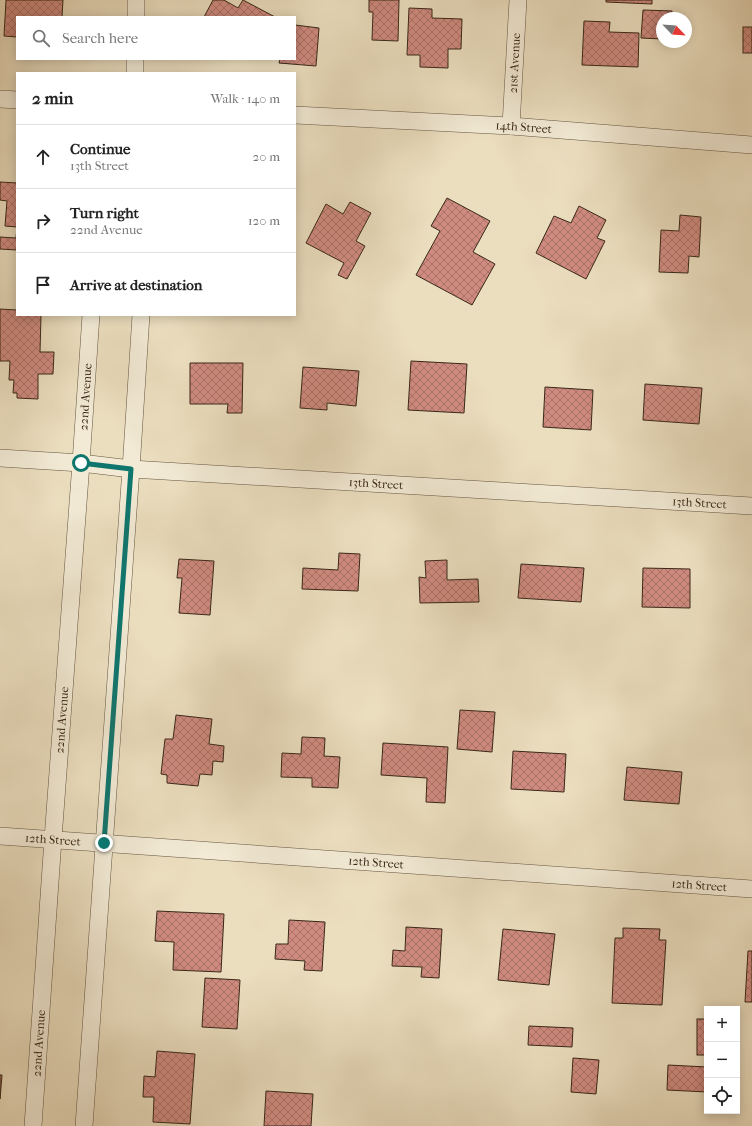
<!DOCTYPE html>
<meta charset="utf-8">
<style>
:root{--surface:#fff;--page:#f6f6f6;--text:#222;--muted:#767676;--line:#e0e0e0}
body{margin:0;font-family:"IM FELL French Canon",serif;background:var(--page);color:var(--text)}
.controls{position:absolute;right:12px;bottom:12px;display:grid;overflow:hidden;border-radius:0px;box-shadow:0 2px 10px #0003}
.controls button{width:36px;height:36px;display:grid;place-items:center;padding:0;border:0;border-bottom:1px solid var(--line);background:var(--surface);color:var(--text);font:20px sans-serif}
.compass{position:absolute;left:656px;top:12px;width:36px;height:36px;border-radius:50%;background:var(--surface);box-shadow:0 2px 10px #0003;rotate:115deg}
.stop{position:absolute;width:12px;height:12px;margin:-9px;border:3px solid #0f766e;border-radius:50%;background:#fff}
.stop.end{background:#0f766e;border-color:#fff;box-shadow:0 1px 4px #0008}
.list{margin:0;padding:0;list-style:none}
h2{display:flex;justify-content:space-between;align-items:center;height:52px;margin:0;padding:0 16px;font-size:17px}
h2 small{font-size:13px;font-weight:400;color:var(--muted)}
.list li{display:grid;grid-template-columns:26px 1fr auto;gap:12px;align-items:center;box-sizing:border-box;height:64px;padding:0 16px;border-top:1px solid var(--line)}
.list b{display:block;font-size:15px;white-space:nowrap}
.list p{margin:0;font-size:13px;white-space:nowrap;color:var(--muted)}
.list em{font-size:13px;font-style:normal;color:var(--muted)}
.icon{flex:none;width:22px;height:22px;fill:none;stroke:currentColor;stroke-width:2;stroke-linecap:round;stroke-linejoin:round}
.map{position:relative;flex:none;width:752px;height:1126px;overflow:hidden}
.search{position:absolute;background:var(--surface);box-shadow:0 2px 10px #0003;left:16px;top:16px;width:280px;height:44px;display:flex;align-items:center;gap:10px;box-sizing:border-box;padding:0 14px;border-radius:0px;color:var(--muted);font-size:15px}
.panel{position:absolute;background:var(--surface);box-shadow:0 2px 10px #0003;left:16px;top:72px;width:280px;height:244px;border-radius:0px}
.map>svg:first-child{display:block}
</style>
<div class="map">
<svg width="752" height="1126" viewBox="0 0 752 1126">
<defs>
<pattern id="building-cross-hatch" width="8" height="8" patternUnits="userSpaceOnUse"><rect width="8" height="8" fill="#d08b80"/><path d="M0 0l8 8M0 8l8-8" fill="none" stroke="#aa7268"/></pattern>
</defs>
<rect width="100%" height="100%" fill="#ebdebf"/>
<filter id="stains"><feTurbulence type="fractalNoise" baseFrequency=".005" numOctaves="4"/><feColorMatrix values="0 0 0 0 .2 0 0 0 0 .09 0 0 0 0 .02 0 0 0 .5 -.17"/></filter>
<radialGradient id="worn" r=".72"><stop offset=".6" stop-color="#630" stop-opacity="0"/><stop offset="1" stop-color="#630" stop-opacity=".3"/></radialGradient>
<g fill="url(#building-cross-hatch)" stroke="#382717">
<path d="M 6,0 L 63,0 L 62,17 L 17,17 L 17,37 L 4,36 Z"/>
<path d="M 213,0 L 224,0 L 238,8 L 243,0 L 275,17 L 204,17 Z"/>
<path d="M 369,0 L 399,0 L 398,41 L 372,40 L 373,12 L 369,12 Z"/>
<path d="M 606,0 L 652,0 L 652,4 L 606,2 Z"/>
<path d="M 409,8 L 432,9 L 432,18 L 462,19 L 461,49 L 448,49 L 448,68 L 420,67 L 420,55 L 407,55 Z"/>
<path d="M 643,10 L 672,11 L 672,18 L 662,18 L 662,39 L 641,38 Z"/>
<path d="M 584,21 L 610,22 L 609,32 L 639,33 L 638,67 L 582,65 Z"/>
<path d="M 295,25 L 319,28 L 316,66 L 279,63 L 280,59 L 295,59 Z"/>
<rect x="743" y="27" width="9" height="26"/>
<path d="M 0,182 L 17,183 L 17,250 L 0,249 L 0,237 L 16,238 L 17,227 L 5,226 L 7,201 L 0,200 Z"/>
<path d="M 447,198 L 490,221 L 473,252 L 495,264 L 472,305 L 416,275 L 440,231 L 431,226 Z"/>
<path d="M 350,202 L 371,213 L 356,241 L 365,246 L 347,279 L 338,275 L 344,263 L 306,243 L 326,204 L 343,214 Z"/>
<path d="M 579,206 L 606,220 L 597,238 L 605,241 L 586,279 L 536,253 L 554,216 L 571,223 Z"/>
<path d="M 680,215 L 701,217 L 699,257 L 689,256 L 688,273 L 659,272 L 661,230 L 679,231 Z"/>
<path d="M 0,309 L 17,310 L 17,315 L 41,315 L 40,352 L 54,352 L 53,374 L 38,374 L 38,399 L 17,398 L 17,393 L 13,393 L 14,380 L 9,380 L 10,361 L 0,361 Z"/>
<path d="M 411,361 L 467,364 L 464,413 L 408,410 Z"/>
<path d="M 190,363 L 243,363 L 242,413 L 227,413 L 228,404 L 190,404 Z"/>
<path d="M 303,367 L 359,371 L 356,406 L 327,403 L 327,410 L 300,408 Z"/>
<path d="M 645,384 L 702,388 L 699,424 L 643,420 Z"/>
<path d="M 545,387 L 593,390 L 591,430 L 543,427 Z"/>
<path d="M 339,553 L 360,554 L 358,591 L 302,589 L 303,568 L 338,570 Z"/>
<path d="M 179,559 L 214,561 L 210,615 L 179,613 L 182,578 L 177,578 Z"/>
<path d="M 447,560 L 447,580 L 478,579 L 479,602 L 420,603 L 419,577 L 426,578 L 425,561 Z"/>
<path d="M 521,564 L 584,568 L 581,602 L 518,598 Z"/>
<path d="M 643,568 L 690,569 L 690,608 L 642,607 Z"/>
<path d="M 460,710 L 495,712 L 492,752 L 457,749 Z"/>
<path d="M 176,715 L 212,719 L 209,744 L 224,746 L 223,762 L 213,761 L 212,775 L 200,774 L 198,786 L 167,783 L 167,775 L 161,774 L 165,739 L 173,739 Z"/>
<path d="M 302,737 L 325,738 L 324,756 L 340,757 L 338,788 L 312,787 L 312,778 L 281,777 L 282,753 L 301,754 Z"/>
<path d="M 383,743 L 448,747 L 445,803 L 426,802 L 427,778 L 381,775 Z"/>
<path d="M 513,751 L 566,754 L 564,792 L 511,789 Z"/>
<path d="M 627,767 L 682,772 L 679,804 L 624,800 Z"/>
<path d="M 157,911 L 224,914 L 221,972 L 173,970 L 174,942 L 155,941 Z"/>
<path d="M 289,920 L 325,922 L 322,971 L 304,970 L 305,961 L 275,959 L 276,944 L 288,944 Z"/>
<path d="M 406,927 L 442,929 L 439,978 L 421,977 L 422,967 L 392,966 L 393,950 L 405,951 Z"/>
<path d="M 623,928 L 660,929 L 659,940 L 666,940 L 662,1005 L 612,1003 L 615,938 L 623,938 Z"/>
<path d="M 503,929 L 555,934 L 549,985 L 498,980 Z"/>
<path d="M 748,951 L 752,951 L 752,1002 L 745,1002 Z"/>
<path d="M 205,978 L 240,980 L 237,1029 L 202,1027 Z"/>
<rect x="697" y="1019" width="10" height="36"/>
<path d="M 529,1026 L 573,1028 L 572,1047 L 528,1045 Z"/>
<path d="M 157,1051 L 195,1054 L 190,1124 L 153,1122 L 154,1097 L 143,1097 L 144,1076 L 155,1077 Z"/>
<path d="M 573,1058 L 599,1060 L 596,1094 L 571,1092 Z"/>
<path d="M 668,1065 L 707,1067 L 707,1092 L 667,1090 Z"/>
<path d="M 0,1075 L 2,1075 L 0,1099 Z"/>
<path d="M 266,1091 L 313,1094 L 311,1126 L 264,1126 Z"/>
</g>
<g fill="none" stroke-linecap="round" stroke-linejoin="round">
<g stroke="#655541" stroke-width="18">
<g id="street">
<path d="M 136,17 L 136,0"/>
<path d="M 135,59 L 135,73"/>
<path d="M 0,99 L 17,100"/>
<path id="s1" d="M 295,115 L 511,126 L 752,145"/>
<path id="s2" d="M 511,126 L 518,0"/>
<path id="s3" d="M 0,458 L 81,463 L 131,469 L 752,506"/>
<path id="s4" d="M 0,836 L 752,889"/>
<path id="s5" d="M 33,1126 L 53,839 L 81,463 L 91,315"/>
<path d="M 84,1126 L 131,469 L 141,315"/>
</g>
</g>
<use href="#street" stroke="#f2ead5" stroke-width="17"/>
</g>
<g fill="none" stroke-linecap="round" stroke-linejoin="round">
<path stroke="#0f766e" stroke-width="5" d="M 81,463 L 131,469 L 104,843"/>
</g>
<g text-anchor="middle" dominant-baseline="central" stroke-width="3" stroke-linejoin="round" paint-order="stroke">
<g font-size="12" fill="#382717" stroke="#f2ead5">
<text stroke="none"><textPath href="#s2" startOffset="63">21st Avenue</textPath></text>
<text stroke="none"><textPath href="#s1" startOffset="229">14th Street</textPath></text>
<text stroke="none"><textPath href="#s5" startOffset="731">22nd Avenue</textPath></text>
<text stroke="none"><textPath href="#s3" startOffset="377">13th Street</textPath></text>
<text stroke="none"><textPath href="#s3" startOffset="701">13th Street</textPath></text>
<text stroke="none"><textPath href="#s5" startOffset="407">22nd Avenue</textPath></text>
<text stroke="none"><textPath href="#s4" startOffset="53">12th Street</textPath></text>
<text stroke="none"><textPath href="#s4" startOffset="377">12th Street</textPath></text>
<text stroke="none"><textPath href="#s4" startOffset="701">12th Street</textPath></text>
<text stroke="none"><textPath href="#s5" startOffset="83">22nd Avenue</textPath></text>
</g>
</g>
<rect width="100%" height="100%" filter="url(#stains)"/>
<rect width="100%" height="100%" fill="url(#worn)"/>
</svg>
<div class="controls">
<button>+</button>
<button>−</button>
<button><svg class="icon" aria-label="locate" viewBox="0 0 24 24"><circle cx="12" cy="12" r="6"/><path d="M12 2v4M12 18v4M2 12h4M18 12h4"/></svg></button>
</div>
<svg class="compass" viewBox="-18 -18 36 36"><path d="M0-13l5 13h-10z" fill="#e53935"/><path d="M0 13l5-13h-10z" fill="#767676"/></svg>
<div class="stop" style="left:81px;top:463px"></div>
<div class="stop end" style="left:104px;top:843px"></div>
<div class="search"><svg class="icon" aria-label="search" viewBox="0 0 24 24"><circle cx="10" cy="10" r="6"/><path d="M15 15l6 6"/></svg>Search here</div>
<section class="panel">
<h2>2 min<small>Walk · 140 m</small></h2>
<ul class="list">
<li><svg class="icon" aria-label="ahead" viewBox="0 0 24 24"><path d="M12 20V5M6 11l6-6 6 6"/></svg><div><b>Continue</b><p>13th Street</p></div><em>20 m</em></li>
<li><svg class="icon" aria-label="right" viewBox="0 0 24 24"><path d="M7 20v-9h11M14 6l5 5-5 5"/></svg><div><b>Turn right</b><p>22nd Avenue</p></div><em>120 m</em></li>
<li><svg class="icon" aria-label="arrive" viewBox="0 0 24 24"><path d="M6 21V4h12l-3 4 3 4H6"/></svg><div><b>Arrive at destination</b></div></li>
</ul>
</section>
</div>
